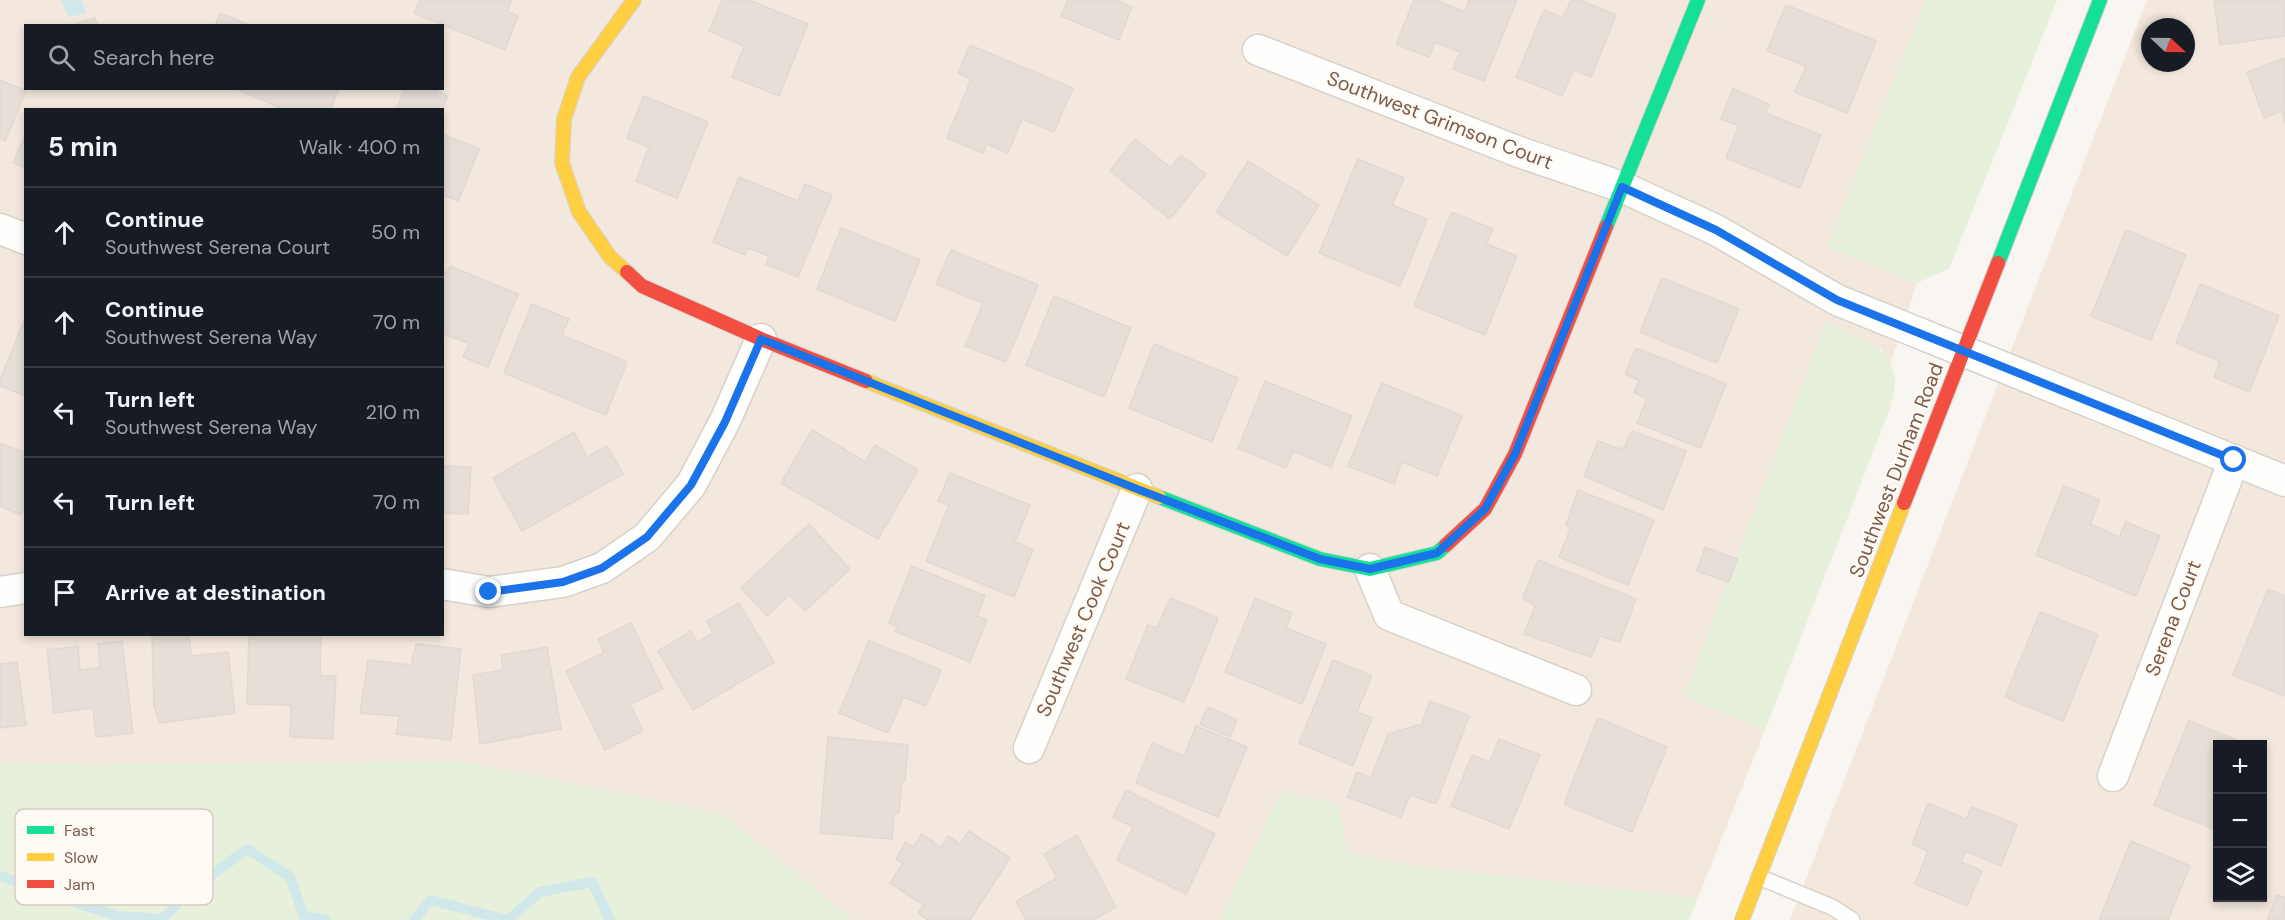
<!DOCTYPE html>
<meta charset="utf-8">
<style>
:root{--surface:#171b24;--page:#242831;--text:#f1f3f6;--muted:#9ea1a6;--line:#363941}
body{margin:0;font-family:"DM Sans",sans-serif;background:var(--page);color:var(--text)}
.controls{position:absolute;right:18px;bottom:18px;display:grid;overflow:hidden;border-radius:0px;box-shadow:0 3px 9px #0003}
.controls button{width:54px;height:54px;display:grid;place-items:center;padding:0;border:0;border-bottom:2px solid var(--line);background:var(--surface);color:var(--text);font:30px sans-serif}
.compass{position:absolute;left:2141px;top:18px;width:54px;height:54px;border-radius:50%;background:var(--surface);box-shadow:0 3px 9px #0003;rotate:112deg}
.stop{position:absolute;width:18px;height:18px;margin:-14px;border:4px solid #1a73e8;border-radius:50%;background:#fff}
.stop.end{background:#1a73e8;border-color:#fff;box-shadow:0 2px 6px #0008}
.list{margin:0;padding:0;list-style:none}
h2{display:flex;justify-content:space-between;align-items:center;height:78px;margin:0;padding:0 24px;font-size:26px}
h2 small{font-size:20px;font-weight:400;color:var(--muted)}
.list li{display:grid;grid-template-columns:39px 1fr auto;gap:18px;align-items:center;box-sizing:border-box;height:90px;padding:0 24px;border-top:2px solid var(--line)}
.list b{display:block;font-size:22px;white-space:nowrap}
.list p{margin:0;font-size:20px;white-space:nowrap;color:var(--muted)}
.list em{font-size:20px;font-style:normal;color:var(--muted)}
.icon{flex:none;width:33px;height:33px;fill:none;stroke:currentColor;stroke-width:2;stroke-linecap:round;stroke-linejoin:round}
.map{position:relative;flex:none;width:2285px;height:920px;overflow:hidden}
.search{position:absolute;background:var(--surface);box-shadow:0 3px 9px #0003;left:24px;top:24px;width:420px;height:66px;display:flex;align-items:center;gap:15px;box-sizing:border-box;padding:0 21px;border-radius:0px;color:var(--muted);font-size:22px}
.panel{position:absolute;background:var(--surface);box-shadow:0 3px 9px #0003;left:24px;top:108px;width:420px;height:528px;border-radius:0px}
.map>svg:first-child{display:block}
</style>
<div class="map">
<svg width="2285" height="920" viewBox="0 0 2285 920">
<rect width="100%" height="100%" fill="#f9f5f0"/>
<g fill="#f2e8de" fill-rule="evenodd">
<path d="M 0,0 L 1926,0 L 1827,247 L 1917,283 L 1890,364 L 1880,348 L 1684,696 L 1765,730 L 1698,898 L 1413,866 L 1347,852 L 1338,804 L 1281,791 L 1220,920 L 853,920 L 723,814 L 461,761 L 85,764 L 0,762 ZM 26,26 L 442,26 L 442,88 L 26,88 ZM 26,110 L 442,110 L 442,634 L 26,634 Z"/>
<path d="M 2147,0 L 2285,0 L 2285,920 L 1790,920 ZM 2150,27 L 2186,27 L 2186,63 L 2150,63 ZM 2218,744 L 2262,744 L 2262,898 L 2218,898 Z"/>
</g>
<g fill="#e7f0db">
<path d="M 1926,0 L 2057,0 L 1949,269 L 1917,283 L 1827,247 Z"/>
<path d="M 1826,322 C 1851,334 1892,345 1895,379 C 1896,388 1892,399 1890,408 L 1765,730 L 1684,696 Z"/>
<path d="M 461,761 L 723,814 L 853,920 L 0,920 L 0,762 L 85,764 Z"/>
<path d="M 1281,791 L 1338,804 L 1347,852 L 1413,866 L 1698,898 L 1689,920 L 1220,920 Z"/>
</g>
<path fill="#d0e8ea" d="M 61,0 L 81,0 L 87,13 L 68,17 Z"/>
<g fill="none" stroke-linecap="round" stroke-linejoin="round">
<g stroke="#d0e8ea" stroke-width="10">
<path d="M 0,876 L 56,897 L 118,916 L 163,919 L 186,894 L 247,849 L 290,877 L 304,916 L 325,920"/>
<path d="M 414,920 L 430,900 L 508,920"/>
<path d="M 508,920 L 540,892 L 592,882 L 610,920"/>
</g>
</g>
<g fill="#e6ded7" stroke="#e2d8d2" stroke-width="1.5">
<path d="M 420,0 L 512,0 L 507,11 L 518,16 L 505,50 L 414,13 Z"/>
<path d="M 722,0 L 749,0 L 808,24 L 779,96 L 732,77 L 744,46 L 709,31 Z"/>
<path d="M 1068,0 L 1116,0 L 1132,7 L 1119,40 L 1061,16 Z"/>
<path d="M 1414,0 L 1435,0 L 1465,12 L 1469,0 L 1517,0 L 1484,81 L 1453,69 L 1460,52 L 1435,42 L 1429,57 L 1396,44 Z"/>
<path d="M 1571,0 L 1580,0 L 1616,15 L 1591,77 L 1573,70 L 1562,96 L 1516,77 L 1544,10 L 1563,18 Z"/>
<path d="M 2214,0 L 2285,0 L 2285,36 L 2220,45 Z"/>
<path d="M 1786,5 L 1876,41 L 1847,113 L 1795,92 L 1806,66 L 1767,51 Z"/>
<path d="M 220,13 L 251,26 L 215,26 Z"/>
<path d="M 95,18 L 97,26 L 69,26 Z"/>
<path d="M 970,45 L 1073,88 L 1054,132 L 1022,119 L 1008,153 L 987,144 L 983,153 L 947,138 L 971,79 L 958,73 Z"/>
<path d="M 2285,58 L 2285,123 L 2281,111 L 2264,118 L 2247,72 Z"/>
<path d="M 0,80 L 26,91 L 5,141 L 0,139 Z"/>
<path d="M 234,88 L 339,88 L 330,110 L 286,110 Z"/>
<path d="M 405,88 L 430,88 L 448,96 L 442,110 L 396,110 Z"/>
<path d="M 1733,89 L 1769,104 L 1765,113 L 1821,135 L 1800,188 L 1726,158 L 1739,126 L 1721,119 Z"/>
<path d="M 644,96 L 708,122 L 677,198 L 636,181 L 649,147 L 627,138 Z"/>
<path d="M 26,133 L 26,168 L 13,163 Z"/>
<path d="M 442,134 L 479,149 L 458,201 L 442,194 Z"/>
<path d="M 1135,139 L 1171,168 L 1181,155 L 1206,174 L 1170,219 L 1110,171 Z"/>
<path d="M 1358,159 L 1404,178 L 1392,205 L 1427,219 L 1400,286 L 1319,253 Z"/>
<path d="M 1248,161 L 1319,205 L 1287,256 L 1216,212 Z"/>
<path d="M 739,177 L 798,201 L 805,184 L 832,195 L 798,277 L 766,264 L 769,256 L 748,248 L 745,255 L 713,242 Z"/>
<path d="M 1452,212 L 1493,229 L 1487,244 L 1517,256 L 1485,335 L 1414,306 Z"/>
<path d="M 841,228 L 920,260 L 895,321 L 817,289 Z"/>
<path d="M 2126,230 L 2186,255 L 2151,340 L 2091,316 Z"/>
<path d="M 951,250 L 1038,285 L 1006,362 L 965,346 L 983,303 L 936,284 Z"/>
<path d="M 450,266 L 518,294 L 488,367 L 463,357 L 469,343 L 442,334 L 442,271 L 447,273 Z"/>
<path d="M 1662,278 L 1739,309 L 1717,363 L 1640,332 Z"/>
<path d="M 2200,284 L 2279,316 L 2249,392 L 2214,377 L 2220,361 L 2176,343 Z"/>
<path d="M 1054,296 L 1131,328 L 1104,397 L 1026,365 Z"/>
<path d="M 532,304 L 569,319 L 562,335 L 627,362 L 606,415 L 504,373 Z"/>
<path d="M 24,321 L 26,321 L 26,396 L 0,386 L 0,380 Z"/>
<path d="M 1154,344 L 1238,378 L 1212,442 L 1129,408 Z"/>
<path d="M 1636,348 L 1726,384 L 1700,448 L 1637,423 L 1647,398 L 1634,393 L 1639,380 L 1625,374 Z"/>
<path d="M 1265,381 L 1352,416 L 1331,467 L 1293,451 L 1286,468 L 1238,448 Z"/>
<path d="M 1382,383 L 1462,416 L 1437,476 L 1402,462 L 1394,484 L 1348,466 Z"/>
<path d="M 812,430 L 865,462 L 875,445 L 918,470 L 878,539 L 781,483 Z"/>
<path d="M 1632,431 L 1686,451 L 1663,510 L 1584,476 L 1598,441 L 1623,450 Z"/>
<path d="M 574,432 L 587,457 L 607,446 L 623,474 L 522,531 L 493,478 Z"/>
<path d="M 0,443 L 26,453 L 26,504 L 21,515 L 0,506 Z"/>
<path d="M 442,466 L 471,467 L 468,514 L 442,513 Z"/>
<path d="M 950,473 L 1030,505 L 1015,542 L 1033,550 L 1014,597 L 926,561 L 949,505 L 938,501 Z"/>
<path d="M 2064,486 L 2100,500 L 2090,524 L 2119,537 L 2126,522 L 2160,536 L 2136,596 L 2036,555 Z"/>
<path d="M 1578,490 L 1654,520 L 1628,585 L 1559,557 L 1571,527 L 1566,525 Z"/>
<path d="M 809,524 L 850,569 L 805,611 L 789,595 L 767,616 L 741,588 Z"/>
<path d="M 1705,547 L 1737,559 L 1729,582 L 1697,571 Z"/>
<path d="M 1538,560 L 1636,599 L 1620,642 L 1600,636 L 1591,657 L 1524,634 L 1535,606 L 1523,598 Z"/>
<path d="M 912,566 L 985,596 L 977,616 L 987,620 L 970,662 L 895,631 L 897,627 L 889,623 Z"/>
<path d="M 2268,589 L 2285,596 L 2285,696 L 2233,675 Z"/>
<path d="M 1170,598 L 1218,618 L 1184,702 L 1126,679 L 1148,625 L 1157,628 Z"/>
<path d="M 1255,598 L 1292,613 L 1286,628 L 1326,644 L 1302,704 L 1225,672 Z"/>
<path d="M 739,603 L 774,662 L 693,710 L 658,651 L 691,631 L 697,643 L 713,633 L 707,621 Z"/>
<path d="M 2040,612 L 2098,635 L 2063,721 L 2005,697 Z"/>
<path d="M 631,623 L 663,689 L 630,704 L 643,731 L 605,750 L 566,671 L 604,653 L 598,639 Z"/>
<path d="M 152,634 L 189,634 L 191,656 L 228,652 L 235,713 L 160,723 L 154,706 Z"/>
<path d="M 249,634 L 321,634 L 320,676 L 336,676 L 333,739 L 290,737 L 291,705 L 247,704 Z"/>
<path d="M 122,641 L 133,733 L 96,737 L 93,708 L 54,713 L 47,650 L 78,646 L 80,670 L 100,668 L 98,644 Z"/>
<path d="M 869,641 L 941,670 L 926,706 L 903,697 L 888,733 L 839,713 Z"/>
<path d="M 416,644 L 461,649 L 451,740 L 396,734 L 399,716 L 360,713 L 368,660 L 411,665 Z"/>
<path d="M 547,647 L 561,729 L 480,744 L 473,675 L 503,670 L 501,655 Z"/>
<path d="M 1333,660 L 1372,676 L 1357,712 L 1372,718 L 1353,766 L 1299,743 Z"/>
<path d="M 17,662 L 26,725 L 0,728 L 0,664 Z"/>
<path d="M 1430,701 L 1469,716 L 1436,804 L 1410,795 L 1401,817 L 1347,797 L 1357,772 L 1371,778 L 1388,734 L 1422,724 Z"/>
<path d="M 1208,707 L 1237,720 L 1230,737 L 1200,724 Z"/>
<path d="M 1598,718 L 1667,747 L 1632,832 L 1564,804 Z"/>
<path d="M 2189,721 L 2246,744 L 2218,744 L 2218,821 L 2214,829 L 2154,805 Z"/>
<path d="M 1196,726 L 1247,747 L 1218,817 L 1136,783 L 1152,743 L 1184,756 Z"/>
<path d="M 828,737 L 908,745 L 905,781 L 902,781 L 899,813 L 894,814 L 892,839 L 820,833 Z"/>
<path d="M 1499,739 L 1540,755 L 1509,829 L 1451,806 L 1472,755 L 1490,762 Z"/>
<path d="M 1126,790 L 1215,834 L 1186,894 L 1117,860 L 1133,827 L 1113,817 Z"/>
<path d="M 1928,803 L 1966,819 L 1972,807 L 2017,825 L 2001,866 L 1966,851 L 1961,862 L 1982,871 L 1967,906 L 1915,884 L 1928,851 L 1912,844 Z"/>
<path d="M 969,831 L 1010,858 L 970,920 L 928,920 L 918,913 L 924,905 L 890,883 L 903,864 L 896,859 L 906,842 L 913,847 L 922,834 L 941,847 L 948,836 L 960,844 Z"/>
<path d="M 1077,835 L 1116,907 L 1093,920 L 1026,920 L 1016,901 L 1057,878 L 1044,854 Z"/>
<path d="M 2131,841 L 2190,866 L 2168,920 L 2099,920 Z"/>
<path d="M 2277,895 L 2285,898 L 2285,920 L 2267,920 Z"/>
</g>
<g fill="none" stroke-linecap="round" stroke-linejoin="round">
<g stroke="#d7d1cb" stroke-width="18">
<path id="lane" d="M 1759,877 L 1832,907 L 1852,920"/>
</g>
<g stroke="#d7d1cb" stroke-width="33">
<g id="street">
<path d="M 1258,50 L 1519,152 L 1622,187 L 1716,230 L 1837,300 L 2285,481"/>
<path d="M 0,229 L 26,239"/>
<path d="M 1370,569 L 1389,615 L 1576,690"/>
<path d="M 442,584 L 489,592 L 563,582 L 602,568 L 647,537 L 691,485 L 725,421 L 761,339"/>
<path d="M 0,592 L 26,588"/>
<path d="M 1029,748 L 1137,489"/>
<path d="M 2113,776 L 2234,460"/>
</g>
</g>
<g stroke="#d9d2cb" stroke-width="16">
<g id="fast">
<path d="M 1606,227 L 1698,0"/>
<path d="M 1998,263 L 2100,0"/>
<path d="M 1159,497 L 1320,559 L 1370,569 L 1437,553 L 1446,545"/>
</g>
</g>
<g stroke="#d9d2cb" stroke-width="16">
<g id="slow">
<path d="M 627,272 L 610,257 L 579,212 L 562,163 L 564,119 L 578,77 L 634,0"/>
<path d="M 866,381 L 1159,497"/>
<path d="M 1742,920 L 1904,503"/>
</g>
</g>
<g stroke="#d9d2cb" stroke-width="16">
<g id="jam">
<path d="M 627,272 L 642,286 L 761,339 L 866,381"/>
<path d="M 1904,503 L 1998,263"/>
<path d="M 1446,545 L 1485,509 L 1515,454 L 1606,227"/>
</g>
</g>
<use href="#lane" stroke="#fefefd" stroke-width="15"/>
<use href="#street" stroke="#fefefd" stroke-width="30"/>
<use href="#fast" stroke="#16e098" stroke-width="14"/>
<use href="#slow" stroke="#ffcf43" stroke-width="14"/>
<use href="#jam" stroke="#f24e42" stroke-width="14"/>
</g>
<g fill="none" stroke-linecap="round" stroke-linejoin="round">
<path stroke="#1a73e8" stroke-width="8" d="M 489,592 L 563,582 L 602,568 L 647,537 L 691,485 L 725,422 L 761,339 L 1137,489 L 1320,559 L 1370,569 L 1437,553 L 1485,509 L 1515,454 L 1622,187 L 1716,230 L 1837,300 L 2234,460"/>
</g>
<g text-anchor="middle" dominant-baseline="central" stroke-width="4.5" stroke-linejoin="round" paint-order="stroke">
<g font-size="20" fill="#7a5c4d" stroke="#fffaf3">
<text transform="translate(1440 120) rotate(21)">Southwest Grimson Court</text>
<text transform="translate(1896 470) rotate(-69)">Southwest Durham Road</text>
<text transform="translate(2173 618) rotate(-69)">Serena Court</text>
<text transform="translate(1083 619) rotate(-67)">Southwest Cook Court</text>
</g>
</g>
<rect x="15" y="809" width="198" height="96" rx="9" fill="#fffaf3" stroke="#d7cbc1" stroke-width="1.5"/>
<rect x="27" y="826" width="27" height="8" fill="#16e098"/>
<rect x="27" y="853" width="27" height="8" fill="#ffcf43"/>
<rect x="27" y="880" width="27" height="8" fill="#f24e42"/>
<g font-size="16" fill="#7a5c4d">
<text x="64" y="836">Fast</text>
<text x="64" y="863">Slow</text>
<text x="64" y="890">Jam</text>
</g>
</svg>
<div class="controls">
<button>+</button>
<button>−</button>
<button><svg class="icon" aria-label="layers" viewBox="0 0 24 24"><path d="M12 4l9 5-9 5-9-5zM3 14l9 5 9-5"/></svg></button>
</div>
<svg class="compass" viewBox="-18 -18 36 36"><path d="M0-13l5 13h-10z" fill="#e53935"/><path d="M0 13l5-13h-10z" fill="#9ea1a6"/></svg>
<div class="stop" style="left:2234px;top:460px"></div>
<div class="stop end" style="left:489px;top:592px"></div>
<div class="search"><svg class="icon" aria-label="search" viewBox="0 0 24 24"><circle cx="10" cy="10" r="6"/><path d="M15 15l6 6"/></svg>Search here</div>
<section class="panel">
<h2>5 min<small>Walk · 400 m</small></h2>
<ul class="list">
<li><svg class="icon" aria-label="ahead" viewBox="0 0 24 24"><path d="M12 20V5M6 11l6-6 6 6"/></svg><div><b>Continue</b><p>Southwest Serena Court</p></div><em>50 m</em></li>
<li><svg class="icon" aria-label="ahead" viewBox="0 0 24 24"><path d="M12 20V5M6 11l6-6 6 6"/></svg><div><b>Continue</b><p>Southwest Serena Way</p></div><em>70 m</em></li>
<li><svg class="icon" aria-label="left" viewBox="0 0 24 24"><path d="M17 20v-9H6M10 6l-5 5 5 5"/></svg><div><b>Turn left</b><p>Southwest Serena Way</p></div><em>210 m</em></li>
<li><svg class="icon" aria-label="left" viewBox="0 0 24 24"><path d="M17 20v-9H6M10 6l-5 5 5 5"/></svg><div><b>Turn left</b></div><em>70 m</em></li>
<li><svg class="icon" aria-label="arrive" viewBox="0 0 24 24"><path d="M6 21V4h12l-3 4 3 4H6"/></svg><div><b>Arrive at destination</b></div></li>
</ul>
</section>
</div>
